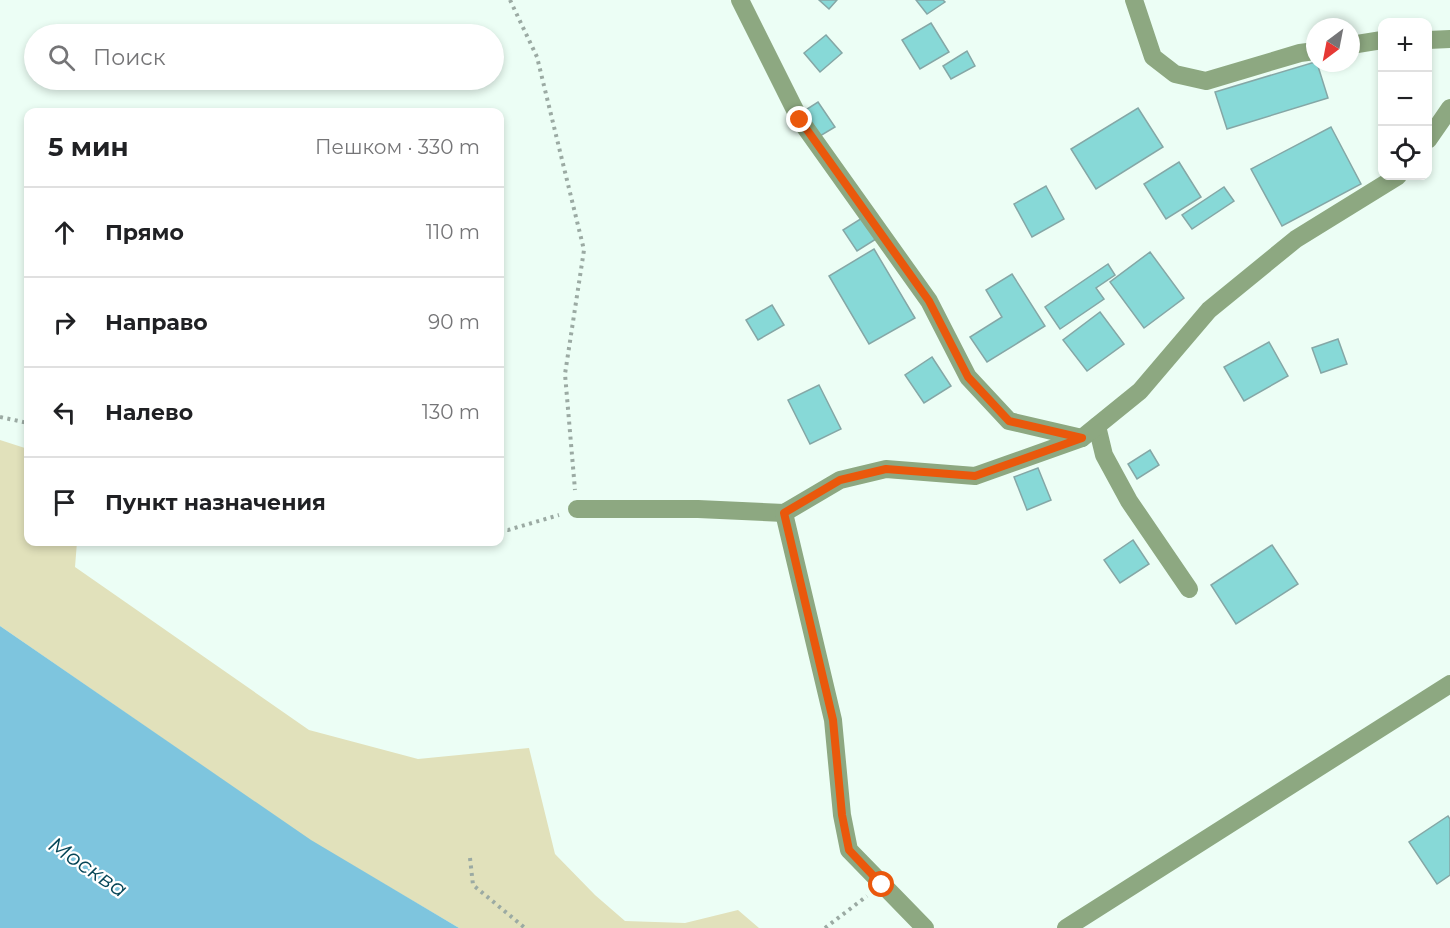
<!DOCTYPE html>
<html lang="ru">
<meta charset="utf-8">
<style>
:root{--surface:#fff;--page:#f2f2f2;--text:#202124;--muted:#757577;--line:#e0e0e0}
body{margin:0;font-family:Montserrat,sans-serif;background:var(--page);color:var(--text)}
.controls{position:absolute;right:18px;top:18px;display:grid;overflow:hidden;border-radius:12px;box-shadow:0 3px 9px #0003}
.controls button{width:54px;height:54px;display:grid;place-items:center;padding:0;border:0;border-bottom:2px solid var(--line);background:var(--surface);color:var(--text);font:30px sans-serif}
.compass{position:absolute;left:1306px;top:18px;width:54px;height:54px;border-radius:50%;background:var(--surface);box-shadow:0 3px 9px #0003;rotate:212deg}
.stop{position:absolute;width:18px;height:18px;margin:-14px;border:4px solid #ea580c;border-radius:50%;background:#fff}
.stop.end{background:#ea580c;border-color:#fff;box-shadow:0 2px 6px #0008}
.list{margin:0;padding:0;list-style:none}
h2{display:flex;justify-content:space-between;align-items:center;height:78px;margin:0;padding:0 24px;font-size:26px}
h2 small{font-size:20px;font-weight:400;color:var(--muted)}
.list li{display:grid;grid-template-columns:39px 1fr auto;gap:18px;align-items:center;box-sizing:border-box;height:90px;padding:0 24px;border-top:2px solid var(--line)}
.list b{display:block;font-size:22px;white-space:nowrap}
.list em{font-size:20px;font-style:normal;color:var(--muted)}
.icon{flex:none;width:33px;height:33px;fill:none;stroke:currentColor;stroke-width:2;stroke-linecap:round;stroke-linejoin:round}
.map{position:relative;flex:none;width:1450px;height:928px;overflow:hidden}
.search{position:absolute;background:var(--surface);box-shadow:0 3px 9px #0003;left:24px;top:24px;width:480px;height:66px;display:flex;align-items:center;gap:15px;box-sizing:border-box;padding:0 21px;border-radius:33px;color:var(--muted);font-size:22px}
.panel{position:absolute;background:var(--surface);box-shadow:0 3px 9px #0003;left:24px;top:108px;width:480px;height:438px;border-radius:12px}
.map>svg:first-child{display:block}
</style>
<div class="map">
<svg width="1450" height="928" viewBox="0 0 1450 928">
<rect width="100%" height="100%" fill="#ecfef5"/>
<path fill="#e1e1bb" d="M 0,440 L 28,449 L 28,542 L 77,542 L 75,567 L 309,730 L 418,759 L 529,748 L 555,854 L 595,895 L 625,921 L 685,923 L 738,910 L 759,928 L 459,928 L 311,841 L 0,626 Z"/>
<path fill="#7ec5de" d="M 0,626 L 311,840 L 459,928 L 0,928 Z"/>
<g fill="#87d9d7" stroke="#85a7a6" stroke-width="1.5">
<path d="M 819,0 L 837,0 L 829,9 Z"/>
<path d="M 916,0 L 943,0 L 945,2 L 927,14 Z"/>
<path d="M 931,23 L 949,52 L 920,69 L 902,40 Z"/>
<path d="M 826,35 L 842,53 L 820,72 L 804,53 Z"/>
<path d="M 967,51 L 975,66 L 951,79 L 943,66 Z"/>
<path d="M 1315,62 L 1317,63 L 1328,98 L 1227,129 L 1215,92 Z"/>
<path d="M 818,102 L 835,127 L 820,136 L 804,111 Z"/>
<path d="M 1138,108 L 1163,147 L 1096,189 L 1071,149 Z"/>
<path d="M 1331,127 L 1361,184 L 1282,226 L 1251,169 Z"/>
<path d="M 1179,162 L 1201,197 L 1166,219 L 1144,184 Z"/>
<path d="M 1046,186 L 1064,219 L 1032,237 L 1014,204 Z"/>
<path d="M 1224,187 L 1234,201 L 1192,229 L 1182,215 Z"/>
<path d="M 862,218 L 876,239 L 857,251 L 843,230 Z"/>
<path d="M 874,249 L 915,318 L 869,344 L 829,276 Z"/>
<path d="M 1150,252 L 1184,298 L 1144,328 L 1110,282 Z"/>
<path d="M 1108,264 L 1115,275 L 1096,288 L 1104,299 L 1060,329 L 1045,307 Z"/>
<path d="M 1012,274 L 1045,326 L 987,362 L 970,337 L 1002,317 L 986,290 Z"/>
<path d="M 772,305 L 784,325 L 758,340 L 746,320 Z"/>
<path d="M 1100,312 L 1124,344 L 1087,371 L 1063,340 Z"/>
<path d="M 1338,339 L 1347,364 L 1321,373 L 1312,348 Z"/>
<path d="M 1269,342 L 1288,376 L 1244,401 L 1224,367 Z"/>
<path d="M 932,357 L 951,386 L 924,403 L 905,375 Z"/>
<path d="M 819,385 L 841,429 L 810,444 L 788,400 Z"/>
<path d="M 1150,450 L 1159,465 L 1137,479 L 1128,464 Z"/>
<path d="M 1038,468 L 1051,500 L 1027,510 L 1014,477 Z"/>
<path d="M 1133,540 L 1149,564 L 1120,583 L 1104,560 Z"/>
<path d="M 1272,545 L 1298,584 L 1236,624 L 1211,585 Z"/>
<path d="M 1448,816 L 1450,819 L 1450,875 L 1437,884 L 1409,842 Z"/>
</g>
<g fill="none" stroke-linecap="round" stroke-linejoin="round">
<g stroke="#9baaa3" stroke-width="4" stroke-dasharray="3 4.5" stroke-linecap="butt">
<path d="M 510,0 L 537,57 L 584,250 L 565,374 L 575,490"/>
<path d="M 0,417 L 28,423"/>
<path d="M 500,529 L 508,530 L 559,515"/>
<path d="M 470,858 L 473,885 L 525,928"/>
<path d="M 825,928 L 867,896"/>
</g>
<g stroke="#8da881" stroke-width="18">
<path d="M 740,0 L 800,120 L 929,301 L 968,377 L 1009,421 L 1082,438"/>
<path d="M 1134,0 L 1153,57 L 1175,74 L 1206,81 L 1300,53 L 1315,51"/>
<path d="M 1428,40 L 1450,39"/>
<path d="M 1351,45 L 1382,40"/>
<path d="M 1428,140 L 1450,108"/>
<path d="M 1097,426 L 1104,455 L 1129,501 L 1189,589"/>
<path d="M 577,509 L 698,509 L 784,513 L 840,480 L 886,469 L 975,476 L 1082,438 L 1140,391 L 1209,310 L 1296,239 L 1398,176"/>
<path d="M 784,513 L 833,720 L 842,815 L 849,850 L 925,928"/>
<path d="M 1066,928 L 1450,684"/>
</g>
</g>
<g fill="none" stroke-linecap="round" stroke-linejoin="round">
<path stroke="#ea580c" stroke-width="8" d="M 800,120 L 929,301 L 968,377 L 1009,421 L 1082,438 L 975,476 L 886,469 L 840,480 L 784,513 L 833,720 L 842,815 L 849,850 L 882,885"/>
</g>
<g text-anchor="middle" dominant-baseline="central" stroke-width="4.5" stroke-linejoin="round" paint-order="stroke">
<g font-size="22" font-style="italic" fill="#044557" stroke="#fff">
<text transform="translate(88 867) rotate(34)">Москва</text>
</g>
</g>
</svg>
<div class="controls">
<button>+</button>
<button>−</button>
<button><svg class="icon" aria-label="locate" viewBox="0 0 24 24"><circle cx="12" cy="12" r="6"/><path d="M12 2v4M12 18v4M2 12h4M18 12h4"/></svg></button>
</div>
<svg class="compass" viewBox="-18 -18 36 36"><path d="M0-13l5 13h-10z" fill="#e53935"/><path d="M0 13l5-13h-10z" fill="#757577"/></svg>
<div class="stop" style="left:882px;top:885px"></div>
<div class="stop end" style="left:800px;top:120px"></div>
<div class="search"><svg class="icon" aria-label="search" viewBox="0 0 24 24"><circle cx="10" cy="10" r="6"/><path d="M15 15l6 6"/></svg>Поиск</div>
<section class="panel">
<h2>5 мин<small>Пешком · 330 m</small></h2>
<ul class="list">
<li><svg class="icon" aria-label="ahead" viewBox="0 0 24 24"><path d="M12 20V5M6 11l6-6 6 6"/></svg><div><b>Прямо</b></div><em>110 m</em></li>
<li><svg class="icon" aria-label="right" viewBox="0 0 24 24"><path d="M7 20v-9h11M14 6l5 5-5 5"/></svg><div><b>Направо</b></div><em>90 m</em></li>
<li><svg class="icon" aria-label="left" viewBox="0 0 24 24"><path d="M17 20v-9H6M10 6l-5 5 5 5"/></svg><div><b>Налево</b></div><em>130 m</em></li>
<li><svg class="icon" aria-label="arrive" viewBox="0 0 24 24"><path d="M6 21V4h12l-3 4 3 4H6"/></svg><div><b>Пункт назначения</b></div></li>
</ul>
</section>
</div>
